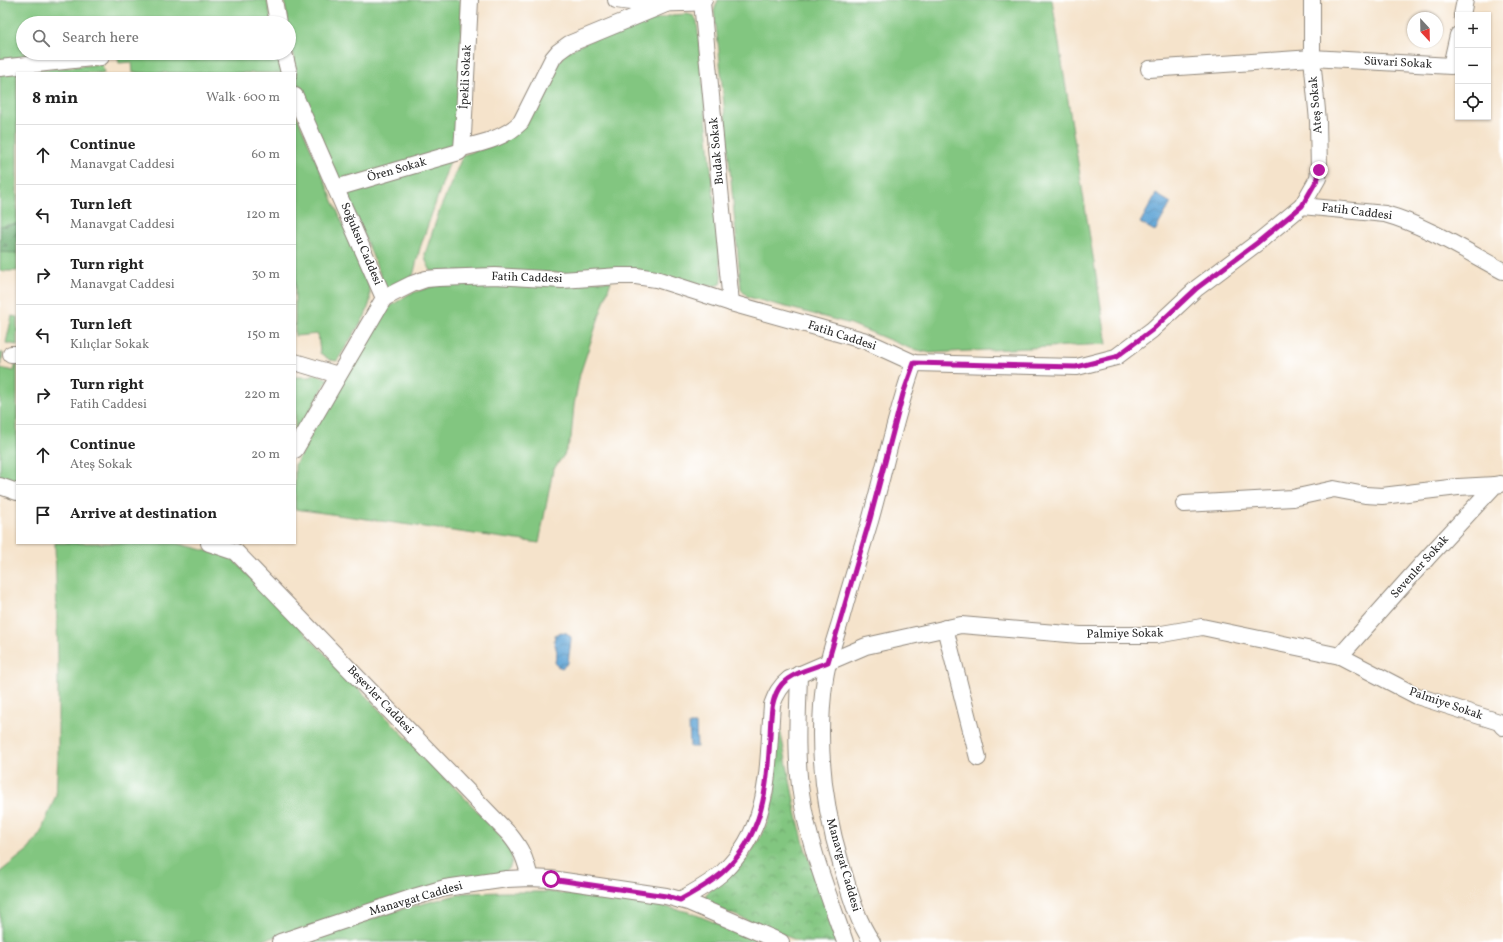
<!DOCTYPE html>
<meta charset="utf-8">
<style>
:root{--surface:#fff;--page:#f2f2f2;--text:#222;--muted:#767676;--line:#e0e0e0}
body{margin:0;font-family:Vollkorn,serif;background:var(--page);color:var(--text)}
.controls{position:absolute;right:12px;top:12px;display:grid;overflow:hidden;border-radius:0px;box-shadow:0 1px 3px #0004}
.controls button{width:36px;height:36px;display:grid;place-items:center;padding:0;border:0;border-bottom:1px solid var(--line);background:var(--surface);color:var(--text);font:20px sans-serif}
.compass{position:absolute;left:1407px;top:12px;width:36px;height:36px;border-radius:50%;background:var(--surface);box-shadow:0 1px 3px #0004;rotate:158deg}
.stop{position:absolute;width:12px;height:12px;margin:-9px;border:3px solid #b5179e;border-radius:50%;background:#fff}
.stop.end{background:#b5179e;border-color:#fff;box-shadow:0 1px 4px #0008}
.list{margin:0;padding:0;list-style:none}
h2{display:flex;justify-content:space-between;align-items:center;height:52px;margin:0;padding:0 16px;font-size:17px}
h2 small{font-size:13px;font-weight:400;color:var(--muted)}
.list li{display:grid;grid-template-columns:26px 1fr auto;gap:12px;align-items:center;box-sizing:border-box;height:60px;padding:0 16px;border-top:1px solid var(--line)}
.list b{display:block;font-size:15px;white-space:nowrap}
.list p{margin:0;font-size:13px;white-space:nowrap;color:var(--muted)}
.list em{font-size:13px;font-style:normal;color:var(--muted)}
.icon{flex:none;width:22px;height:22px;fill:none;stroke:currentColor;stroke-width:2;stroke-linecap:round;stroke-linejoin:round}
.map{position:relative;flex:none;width:1503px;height:942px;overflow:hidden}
.search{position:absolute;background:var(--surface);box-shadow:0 1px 3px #0004;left:16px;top:16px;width:280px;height:44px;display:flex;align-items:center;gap:10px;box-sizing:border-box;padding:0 14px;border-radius:22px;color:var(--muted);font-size:15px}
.panel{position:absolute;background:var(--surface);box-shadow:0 1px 3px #0004;left:16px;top:72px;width:280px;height:472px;border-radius:0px}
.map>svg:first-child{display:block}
</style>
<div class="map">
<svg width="1503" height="942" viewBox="0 0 1503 942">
<defs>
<pattern id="forest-firs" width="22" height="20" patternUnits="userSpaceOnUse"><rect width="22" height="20" fill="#69ab6e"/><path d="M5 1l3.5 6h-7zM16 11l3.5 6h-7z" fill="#578b5b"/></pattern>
<pattern id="park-crowns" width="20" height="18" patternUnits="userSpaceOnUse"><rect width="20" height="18" fill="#82c680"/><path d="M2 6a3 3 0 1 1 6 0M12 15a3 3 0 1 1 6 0" fill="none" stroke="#6ba169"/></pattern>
<pattern id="water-waves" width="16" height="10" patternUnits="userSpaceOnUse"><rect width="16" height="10" fill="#61a5d6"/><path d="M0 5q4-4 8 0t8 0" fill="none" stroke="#5087ae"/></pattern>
</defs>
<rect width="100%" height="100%" fill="#fff"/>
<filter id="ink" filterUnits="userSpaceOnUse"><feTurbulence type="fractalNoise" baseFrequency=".025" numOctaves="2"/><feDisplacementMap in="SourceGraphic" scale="8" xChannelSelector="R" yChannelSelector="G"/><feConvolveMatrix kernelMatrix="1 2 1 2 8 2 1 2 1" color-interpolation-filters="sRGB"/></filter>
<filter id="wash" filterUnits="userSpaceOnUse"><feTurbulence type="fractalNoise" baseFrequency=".012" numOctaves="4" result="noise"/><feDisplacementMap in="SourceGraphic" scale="16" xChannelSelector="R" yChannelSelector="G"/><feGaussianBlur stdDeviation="0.9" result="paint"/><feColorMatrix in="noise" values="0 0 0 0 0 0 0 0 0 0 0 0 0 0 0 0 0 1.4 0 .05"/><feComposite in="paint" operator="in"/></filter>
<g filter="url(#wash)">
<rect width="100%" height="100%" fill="#f5e3cb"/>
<g fill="#82c680" stroke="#567856">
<path d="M 0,0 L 267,0 L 272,23 L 23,23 L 23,53 L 47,53 L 0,61 Z"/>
<path d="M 284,0 L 460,0 L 462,23 L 457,136 L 453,148 L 339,183 L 300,96 L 289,31 L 289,23 L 288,23 Z"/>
<path d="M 718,0 L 1052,0 L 1107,344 L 930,353 L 909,348 L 851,324 L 748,297 L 742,291 L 741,288 L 719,51 L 714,11 Z"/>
<path d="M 687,14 L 694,16 L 697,21 L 722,283 C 713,289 700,284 689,282 L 567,273 L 431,271 L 426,261 L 425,254 L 440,209 L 463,155 L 491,146 L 548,78 L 566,52 L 598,37 L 672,15 Z"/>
<path d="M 117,53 L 279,53 L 284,73 L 133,73 L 132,62 L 119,63 Z"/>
<path d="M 102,64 L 104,73 L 17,73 L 17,224 L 0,226 L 0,73 Z"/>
<path d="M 295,111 L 370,288 L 370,302 L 365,316 L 337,361 L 330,360 L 320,353 L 318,334 L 295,336 Z"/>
<path d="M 451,158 L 420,248 L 412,280 L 387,291 L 345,189 Z"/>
<path d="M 0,252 L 17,253 L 17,271 L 0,271 Z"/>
<path d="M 611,281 L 580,374 L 574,405 L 571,438 L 564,455 L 553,470 L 539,543 L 295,509 L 295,465 L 318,421 L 383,311 L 409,294 L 437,285 Z"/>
<path d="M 12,316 L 17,317 L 17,345 L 6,343 Z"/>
<path d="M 0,353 L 3,353 L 0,368 L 14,371 L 16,363 L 17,363 L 17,488 L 0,481 Z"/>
<path d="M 316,374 L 328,379 L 295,438 L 295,377 L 310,377 Z"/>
<path d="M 55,543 L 176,543 L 231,557 L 493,827 C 503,839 521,857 506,872 L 256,942 L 0,942 L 0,872 L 29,849 L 41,832 L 56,795 L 58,756 L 58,659 Z"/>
<path d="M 505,892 L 549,892 L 648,903 L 689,912 L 763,942 L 310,942 L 391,912 L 464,893 Z"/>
</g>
<path fill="url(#forest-firs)" stroke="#4a6b4c" d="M 17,224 L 17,253 L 0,252 L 0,226 Z"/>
<path fill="url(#park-crowns)" stroke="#567856" d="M 780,729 L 797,816 L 805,848 L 839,942 L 801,942 L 707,904 L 705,900 L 706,894 L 746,860 L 758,841 L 768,821 L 775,792 L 776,733 Z"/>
<g fill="url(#water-waves)" stroke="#466880">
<path d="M 1156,194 L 1171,203 L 1155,231 L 1140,223 Z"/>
<path d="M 561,632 L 567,633 L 571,637 L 571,640 L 568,663 L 562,668 L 557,666 L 555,662 L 557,652 L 554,641 L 555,635 Z"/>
<path d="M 689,724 L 696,724 L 697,747 L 690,747 Z"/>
</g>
</g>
<g filter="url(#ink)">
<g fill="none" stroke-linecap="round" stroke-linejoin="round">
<g stroke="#90877b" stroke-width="18">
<g id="street">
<path d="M 274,0 L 278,23"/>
<path d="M 616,0 C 645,5 673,4 702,2"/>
<path d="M 704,0 L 702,2 L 731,303"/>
<path d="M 1462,15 L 1465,0"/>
<path d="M 284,53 L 289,73"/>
<path d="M 0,68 L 101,57"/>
<path d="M 1149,69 L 1312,58 L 1451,66 L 1458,35"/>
<path d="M 295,96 L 384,298"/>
<path d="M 462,148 C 483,143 505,138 521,122 L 553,58 L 558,52 L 569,44 L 666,4"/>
<path d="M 336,188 L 459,152 L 462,148 L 463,135 L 470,0"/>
<path d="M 1302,206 L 1318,178 L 1319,170 L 1318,121 L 1312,58 L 1312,0"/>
<path d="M 384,298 L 412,284 L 426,279 L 438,278 L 495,276 L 562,280 L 619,276 L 636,276 L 656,279 L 731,303 L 866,341 L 914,363 L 1077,367 L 1116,357 L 1152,330 L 1197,288 L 1257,243 L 1302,206 L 1385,214 C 1425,225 1466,251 1503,271"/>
<path d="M 11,354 L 17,354"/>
<path d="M 295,362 L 338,375"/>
<path d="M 295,450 L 384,298"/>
<path d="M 0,486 L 17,492"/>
<path d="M 1184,504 L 1293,498 L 1334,489 L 1365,495 L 1382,496 L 1458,487 L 1495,485"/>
<path d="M 209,543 L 236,552 L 509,834 C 522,850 525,858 530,878"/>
<path d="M 945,628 L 978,758"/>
<path d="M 1340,656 L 1429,556 L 1495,485 L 1501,484"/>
<path d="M 799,674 C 798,713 795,753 801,793 C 808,844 828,893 845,942"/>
<path d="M 680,900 C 694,892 710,884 723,872 C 772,826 767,766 772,705 C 776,694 780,686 789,679 L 866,646 L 961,625 L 1080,635 L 1156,635 L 1202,627 L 1340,656 L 1417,696 L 1499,722 L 1503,727"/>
<path d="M 280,942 L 414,897 L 445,888 L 507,879 L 530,878 L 551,879 L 666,896 L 688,902 L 781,942"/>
<path d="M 872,942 C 856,919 849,890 841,864 C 823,804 816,740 825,678 C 828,658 835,639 841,619 C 850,586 860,554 870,521 C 885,468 895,415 914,363"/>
</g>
</g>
<use href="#street" stroke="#fff" stroke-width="16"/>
</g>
</g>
<g fill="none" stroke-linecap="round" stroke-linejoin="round" filter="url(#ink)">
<path stroke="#b5179e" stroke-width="5" d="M 551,879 L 666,896 L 680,900 C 694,892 710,884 723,872 C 764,835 767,788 770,736 C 771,719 770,698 782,684 C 793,672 814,668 828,662 L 870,519 L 903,394 L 914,363 L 1076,367 L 1116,357 L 1152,330 L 1197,288 L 1257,243 L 1302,206 L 1318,178 L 1319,170"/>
</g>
<g text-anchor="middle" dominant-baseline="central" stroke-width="3" stroke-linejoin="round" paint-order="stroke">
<g font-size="12" fill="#2b2b2b" stroke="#fff">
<text transform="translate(1398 63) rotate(3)">Süvari Sokak</text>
<text transform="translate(466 77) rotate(-87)">İpekli Sokak</text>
<text transform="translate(1316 105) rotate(-95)">Ateş Sokak</text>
<text transform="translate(717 151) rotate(-95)">Budak Sokak</text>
<text transform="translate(397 170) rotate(-16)">Ören Sokak</text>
<text transform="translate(1357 212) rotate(7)">Fatih Caddesi</text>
<text transform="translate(361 244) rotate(67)">Soğuksu Caddesi</text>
<text transform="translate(527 278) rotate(2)">Fatih Caddesi</text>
<text transform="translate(842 336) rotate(18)">Fatih Caddesi</text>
<text transform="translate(1420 567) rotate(-48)">Sevenler Sokak</text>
<text transform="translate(1125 634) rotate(-1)">Palmiye Sokak</text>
<text transform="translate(380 700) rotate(46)">Beşevler Caddesi</text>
<text transform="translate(1446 704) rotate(19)">Palmiye Sokak</text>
<text transform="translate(843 865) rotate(74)">Manavgat Caddesi</text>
<text transform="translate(416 899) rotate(-16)">Manavgat Caddesi</text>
</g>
</g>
</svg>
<div class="controls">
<button>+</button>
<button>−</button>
<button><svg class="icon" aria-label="locate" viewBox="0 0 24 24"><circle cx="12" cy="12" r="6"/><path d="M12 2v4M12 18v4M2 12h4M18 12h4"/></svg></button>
</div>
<svg class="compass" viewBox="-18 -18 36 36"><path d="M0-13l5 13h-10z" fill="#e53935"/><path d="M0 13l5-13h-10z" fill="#767676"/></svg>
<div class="stop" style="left:551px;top:879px"></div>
<div class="stop end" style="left:1319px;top:170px"></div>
<div class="search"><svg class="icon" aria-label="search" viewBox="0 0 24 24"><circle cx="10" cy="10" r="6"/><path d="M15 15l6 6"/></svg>Search here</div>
<section class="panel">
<h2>8 min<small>Walk · 600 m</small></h2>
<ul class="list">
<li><svg class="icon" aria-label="ahead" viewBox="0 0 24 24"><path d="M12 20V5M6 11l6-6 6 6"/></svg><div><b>Continue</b><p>Manavgat Caddesi</p></div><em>60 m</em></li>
<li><svg class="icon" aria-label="left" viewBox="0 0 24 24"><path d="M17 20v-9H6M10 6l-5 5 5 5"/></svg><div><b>Turn left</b><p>Manavgat Caddesi</p></div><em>120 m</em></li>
<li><svg class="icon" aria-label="right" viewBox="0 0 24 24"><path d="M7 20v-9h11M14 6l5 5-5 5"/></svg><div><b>Turn right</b><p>Manavgat Caddesi</p></div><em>30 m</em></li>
<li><svg class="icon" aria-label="left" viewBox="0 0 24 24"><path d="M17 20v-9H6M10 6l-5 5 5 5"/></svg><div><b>Turn left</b><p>Kılıçlar Sokak</p></div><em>150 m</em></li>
<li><svg class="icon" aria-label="right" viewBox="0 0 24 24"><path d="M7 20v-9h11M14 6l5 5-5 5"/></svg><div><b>Turn right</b><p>Fatih Caddesi</p></div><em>220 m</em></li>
<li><svg class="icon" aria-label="ahead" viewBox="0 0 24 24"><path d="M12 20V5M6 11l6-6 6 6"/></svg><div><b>Continue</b><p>Ateş Sokak</p></div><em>20 m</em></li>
<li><svg class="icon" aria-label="arrive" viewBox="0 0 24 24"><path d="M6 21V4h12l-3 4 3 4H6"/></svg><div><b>Arrive at destination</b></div></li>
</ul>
</section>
</div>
